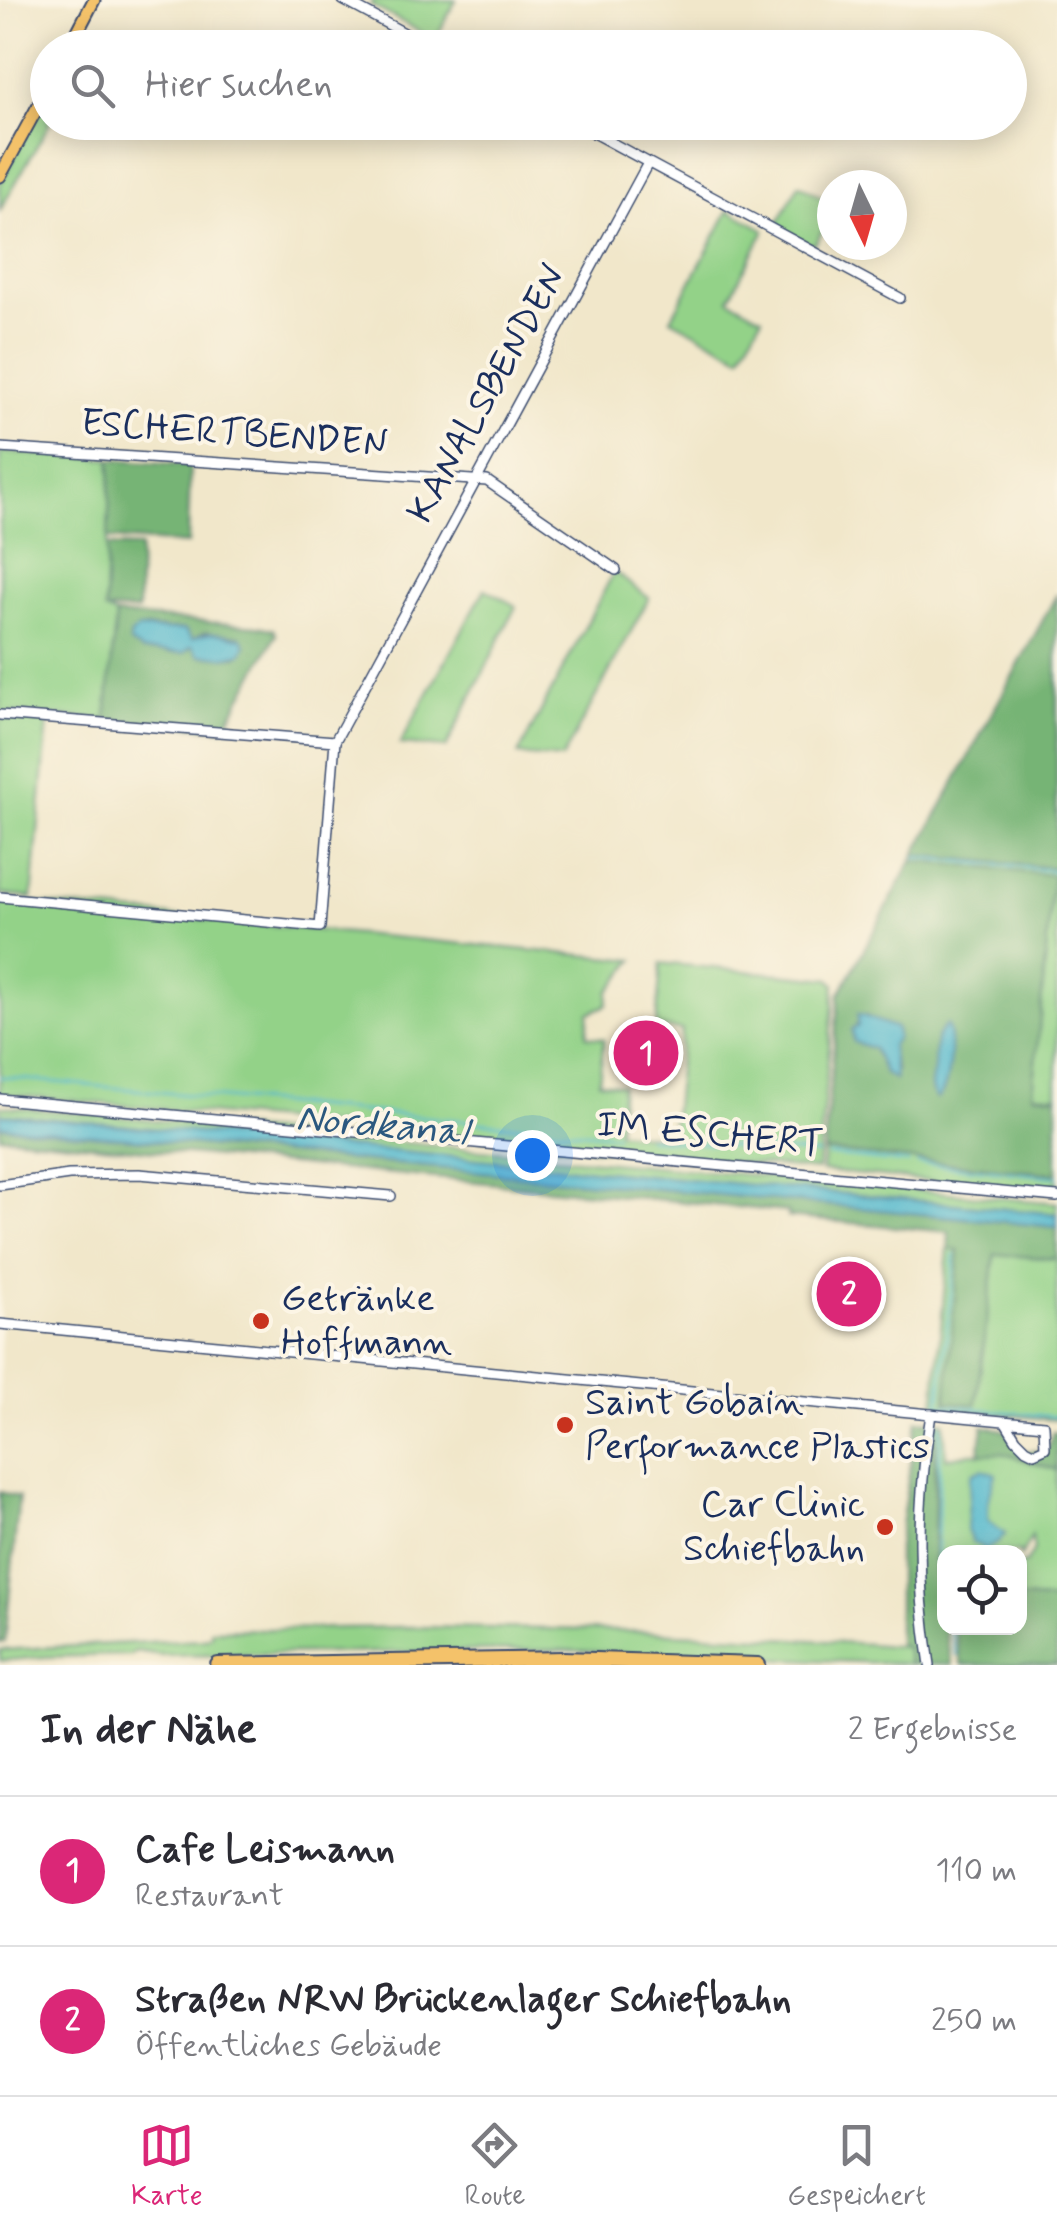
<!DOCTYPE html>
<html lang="de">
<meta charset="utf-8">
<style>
:root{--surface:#fff;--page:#f2f2f3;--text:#2b2b33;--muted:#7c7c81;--line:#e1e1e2;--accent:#db2777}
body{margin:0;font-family:Mynerve,sans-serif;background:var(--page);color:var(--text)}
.controls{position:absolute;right:30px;bottom:30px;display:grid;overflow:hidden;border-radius:20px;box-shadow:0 5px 25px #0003}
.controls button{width:90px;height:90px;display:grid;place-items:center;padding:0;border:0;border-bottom:2px solid var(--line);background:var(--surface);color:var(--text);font:50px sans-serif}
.compass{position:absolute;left:817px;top:170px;width:90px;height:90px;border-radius:50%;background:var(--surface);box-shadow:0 5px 25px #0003;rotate:175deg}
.you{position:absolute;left:532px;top:1155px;width:35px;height:35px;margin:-25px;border:8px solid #fff;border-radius:50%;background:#1a73e8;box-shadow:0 0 0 15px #1a73e833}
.badge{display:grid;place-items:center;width:65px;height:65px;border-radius:50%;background:var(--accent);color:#fff;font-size:32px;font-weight:700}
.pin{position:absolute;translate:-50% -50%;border:5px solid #fff;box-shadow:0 2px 10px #0006}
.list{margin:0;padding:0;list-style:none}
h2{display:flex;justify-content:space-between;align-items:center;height:130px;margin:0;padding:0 40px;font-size:42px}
h2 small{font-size:32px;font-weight:400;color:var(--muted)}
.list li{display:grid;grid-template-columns:65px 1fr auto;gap:30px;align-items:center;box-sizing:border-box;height:150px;padding:0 40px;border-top:2px solid var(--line)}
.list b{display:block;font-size:38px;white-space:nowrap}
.list p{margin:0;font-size:32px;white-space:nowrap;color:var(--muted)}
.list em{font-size:32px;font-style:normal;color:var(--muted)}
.icon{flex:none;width:55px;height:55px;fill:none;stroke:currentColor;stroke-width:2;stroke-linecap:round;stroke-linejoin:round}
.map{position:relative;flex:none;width:1057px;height:1665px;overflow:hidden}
.search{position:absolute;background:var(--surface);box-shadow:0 5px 25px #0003;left:30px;right:30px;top:30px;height:110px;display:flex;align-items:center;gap:25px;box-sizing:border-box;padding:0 35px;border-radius:55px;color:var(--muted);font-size:38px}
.sheet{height:430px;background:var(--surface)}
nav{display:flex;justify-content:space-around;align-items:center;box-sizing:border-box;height:140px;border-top:2px solid var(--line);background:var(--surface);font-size:28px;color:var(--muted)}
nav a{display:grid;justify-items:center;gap:5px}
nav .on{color:var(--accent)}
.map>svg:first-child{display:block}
</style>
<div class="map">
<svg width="1057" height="1665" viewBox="0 0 1057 1665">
<rect width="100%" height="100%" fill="#fcf5e5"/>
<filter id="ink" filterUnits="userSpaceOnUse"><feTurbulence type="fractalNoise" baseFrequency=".01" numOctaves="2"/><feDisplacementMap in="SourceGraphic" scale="20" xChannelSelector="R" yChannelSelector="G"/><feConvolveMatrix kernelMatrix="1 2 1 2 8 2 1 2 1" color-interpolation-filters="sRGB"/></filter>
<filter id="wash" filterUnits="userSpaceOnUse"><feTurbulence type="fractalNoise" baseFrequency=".0048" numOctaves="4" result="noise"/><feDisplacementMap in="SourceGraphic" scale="40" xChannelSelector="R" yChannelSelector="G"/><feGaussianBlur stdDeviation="2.25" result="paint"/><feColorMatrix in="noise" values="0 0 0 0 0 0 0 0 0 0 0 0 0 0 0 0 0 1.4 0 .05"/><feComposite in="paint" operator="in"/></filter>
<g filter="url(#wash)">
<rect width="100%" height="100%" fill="#f1e7ca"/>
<g fill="#93d288" stroke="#578073" stroke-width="2.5">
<path d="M 373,0 L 456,0 L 435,40 L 371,5 Z"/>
<path d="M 47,95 L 48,122 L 50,123 L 0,210 L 0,184 Z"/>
<path d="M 799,184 L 832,203 L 832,214 L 816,243 L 809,245 L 776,227 Z"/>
<path d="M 729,210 L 765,230 L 729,299 L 762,317 L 741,356 L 671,319 Z"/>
<path d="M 0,452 L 111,459 L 105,610 L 116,615 L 106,720 L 0,712 Z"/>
<path d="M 614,572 L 649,598 L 562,759 L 518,755 Z"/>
<path d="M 485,589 L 516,606 L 446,748 L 400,744 Z"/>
<path d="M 0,718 L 48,721 L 32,898 L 0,894 Z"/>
<path d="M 915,855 L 1057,868 L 1057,1096 L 1033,1094 L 1053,875 L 912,861 Z"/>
<path d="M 0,900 L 634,960 L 609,992 L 607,1005 L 589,1013 L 587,1036 L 604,1039 L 599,1082 L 622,1085 L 618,1132 L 671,1137 L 682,1030 L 656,1027 L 661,963 L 830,979 L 835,985 L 818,1170 L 0,1094 Z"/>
<path d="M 0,1106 L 1057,1203 L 1057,1214 L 0,1114 Z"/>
<path d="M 824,1151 L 1057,1174 L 1057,1193 L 822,1171 Z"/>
<path d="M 948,1249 L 959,1250 L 946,1402 L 976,1405 L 995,1254 L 1057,1259 L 1057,1420 L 934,1408 Z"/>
<path d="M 936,1421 L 944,1422 L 946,1458 L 971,1453 L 1002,1453 L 1057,1470 L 1057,1601 L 1020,1598 L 1020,1564 L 1026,1563 L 1034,1550 L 1032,1536 L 1020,1558 L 1020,1552 L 944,1552 L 944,1624 C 929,1557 939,1490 936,1421 Z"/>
<path d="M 402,1627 C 570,1628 738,1633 906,1647 L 909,1664 L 559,1650 L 160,1655 L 136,1651 L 130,1655 L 43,1657 L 0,1661 L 0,1650 L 203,1639 L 211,1636 L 211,1630 Z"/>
</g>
<g fill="#76b474" stroke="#487269" stroke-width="2.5" fill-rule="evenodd">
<path d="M 111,459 L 190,465 L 188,544 L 108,539 Z"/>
<path d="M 107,546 L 140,547 L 138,611 L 105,610 Z"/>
<path d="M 1057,594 L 1057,868 L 915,855 Z"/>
<path d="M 116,615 L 257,626 L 273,629 L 276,635 L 224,729 L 106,720 ZM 146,628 L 185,630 L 192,639 L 205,632 L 239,636 L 237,656 L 203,656 L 192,646 L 170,653 L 161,651 Z"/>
<path d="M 912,861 L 1053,875 L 1033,1094 L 1057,1096 L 1057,1174 L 824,1151 L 839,995 ZM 865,1015 C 893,1030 888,1043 896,1071 L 885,1074 L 873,1048 L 859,1044 L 853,1029 Z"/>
<path d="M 0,1126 L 1057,1227 L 1057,1259 L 995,1254 L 976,1405 L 946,1402 L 959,1251 L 948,1249 L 949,1232 L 788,1217 L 788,1212 L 0,1136 Z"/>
<path d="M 917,1420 L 936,1421 L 934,1550 L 937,1593 L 952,1665 L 909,1664 L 906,1647 L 898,1646 L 898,1546 Z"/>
<path d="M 983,1426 L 1004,1430 L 1022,1451 L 1046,1451 L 1053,1432 L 1057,1433 L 1057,1470 L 1002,1453 L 979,1454 Z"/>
<path d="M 0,1492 L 19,1497 L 5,1642 L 0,1643 Z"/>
<path d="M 1020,1598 L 1057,1601 L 1057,1665 L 961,1665 L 954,1628 L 1020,1628 Z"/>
</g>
<g fill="#4fb7cc" stroke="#357395" stroke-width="2.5">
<path d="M 138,629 L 185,630 L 192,639 C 212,629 221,634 242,638 L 246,645 L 242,653 L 225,657 L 199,655 L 192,646 L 184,653 L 143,651 L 130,643 L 131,634 Z"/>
<path d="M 858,1014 L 896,1028 L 897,1038 L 891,1046 L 895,1079 L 885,1074 L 873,1048 L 854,1042 L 852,1030 L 858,1026 Z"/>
<path d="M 947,1025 C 953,1040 950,1089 937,1099 C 927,1088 932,1082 934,1069 C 936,1051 931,1038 947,1025 Z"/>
<path d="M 0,1114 L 1057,1214 L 1057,1227 L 0,1126 Z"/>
<path d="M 982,1469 L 996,1474 L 988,1500 L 988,1521 L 1005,1534 L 998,1543 L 986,1549 L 972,1542 L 967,1530 L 971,1478 L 973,1473 Z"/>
</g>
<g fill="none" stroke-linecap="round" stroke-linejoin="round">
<g stroke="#4fb7cc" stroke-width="2.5">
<path d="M 916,857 L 1057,871"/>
<path d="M 0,1077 L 616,1135"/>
<path d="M 647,1138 L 817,1154"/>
<path d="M 828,1155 L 908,1163"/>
<path d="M 917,1163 L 1057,1177"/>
<path d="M 955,1255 L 939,1405 L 1057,1417"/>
<path d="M 941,1425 L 937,1551 L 944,1604"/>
<path d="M 950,1628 L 956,1655"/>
</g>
</g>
</g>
<g filter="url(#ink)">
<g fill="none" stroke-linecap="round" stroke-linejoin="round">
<g stroke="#3b4b6e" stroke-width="12">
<g id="minor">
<path d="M 343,0 L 432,48"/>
<path d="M 573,122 L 900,298"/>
<path d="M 0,448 L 487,481 L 616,570"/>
<path d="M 0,715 L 335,741"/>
<path d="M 0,897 L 320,927 L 335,741 L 648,163"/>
<path d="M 0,1099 L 1057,1197"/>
<path d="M 0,1185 L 69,1175 L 139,1174 L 391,1196"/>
<path d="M 0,1324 L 1044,1425 L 1045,1448 L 1034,1453 L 1026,1449 L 1016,1439 L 1005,1421"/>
<path d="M 930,1665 C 916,1575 917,1504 931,1414"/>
</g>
</g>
<g stroke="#3b4b6e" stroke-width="15">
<g id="major">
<path d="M 69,48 L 94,0"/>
<path d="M 0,176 L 48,88"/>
</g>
</g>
<g stroke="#3b4b6e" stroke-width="18">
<path id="highway" d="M 218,1665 L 563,1659 L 758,1665"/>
</g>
<use href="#minor" stroke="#fff" stroke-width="9"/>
<use href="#major" stroke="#f4c26a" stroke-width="11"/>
<use href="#highway" stroke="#f4c26a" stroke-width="14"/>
</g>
</g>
<g fill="#c8321e" stroke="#fcf5e5" stroke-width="4">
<circle cx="261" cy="1321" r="10"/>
<circle cx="565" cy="1425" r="10"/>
<circle cx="885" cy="1527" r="10"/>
</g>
<g text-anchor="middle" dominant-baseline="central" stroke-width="8" stroke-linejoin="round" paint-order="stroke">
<g font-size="38" fill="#1b2f5e" stroke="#fcf5e5">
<text transform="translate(488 394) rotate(-61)">KANALSBENDEN</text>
<text transform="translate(234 434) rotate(4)">ESCHERTBENDEN</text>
<text transform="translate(710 1135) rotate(5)">IM ESCHERT</text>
</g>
<g font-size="38" fill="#1b2f5e" stroke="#fcf5e5" text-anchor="start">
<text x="281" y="1299">Getränke<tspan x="281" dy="44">Hoffmann</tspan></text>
<text x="585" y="1403">Saint Gobain<tspan x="585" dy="44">Performance Plastics</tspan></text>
<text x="865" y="1505" text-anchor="end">Car Clinic<tspan x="865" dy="44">Schiefbahn</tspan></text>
</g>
<g font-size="40" font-style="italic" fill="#2b587f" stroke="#fcf5e5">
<text transform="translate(382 1126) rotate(5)">Nordkanal</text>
</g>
</g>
</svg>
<div class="controls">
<button><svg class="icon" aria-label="locate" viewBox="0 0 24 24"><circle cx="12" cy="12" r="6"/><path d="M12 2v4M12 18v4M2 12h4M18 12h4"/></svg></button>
</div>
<svg class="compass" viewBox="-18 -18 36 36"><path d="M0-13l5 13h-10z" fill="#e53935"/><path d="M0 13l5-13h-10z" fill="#7c7c81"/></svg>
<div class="you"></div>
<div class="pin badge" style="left:646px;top:1053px">1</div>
<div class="pin badge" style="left:849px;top:1294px">2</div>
<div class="search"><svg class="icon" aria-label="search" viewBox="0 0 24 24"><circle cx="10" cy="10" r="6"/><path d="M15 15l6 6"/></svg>Hier suchen</div>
</div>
<section class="sheet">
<h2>In der Nähe<small>2 Ergebnisse</small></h2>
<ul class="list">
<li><span class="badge">1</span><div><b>Cafe Leismann</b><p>Restaurant</p></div><em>110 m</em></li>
<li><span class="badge">2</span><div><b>Straßen NRW Brückenlager Schiefbahn</b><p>Öffentliches Gebäude</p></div><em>250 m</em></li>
</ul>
</section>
<nav>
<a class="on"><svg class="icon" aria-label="map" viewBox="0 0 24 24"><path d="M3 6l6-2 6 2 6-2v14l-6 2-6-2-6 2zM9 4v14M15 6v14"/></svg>Karte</a>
<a><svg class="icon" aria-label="directions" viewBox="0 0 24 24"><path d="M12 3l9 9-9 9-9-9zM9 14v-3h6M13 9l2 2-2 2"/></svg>Route</a>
<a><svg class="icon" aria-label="saved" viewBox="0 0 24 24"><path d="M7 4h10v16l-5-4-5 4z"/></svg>Gespeichert</a>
</nav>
